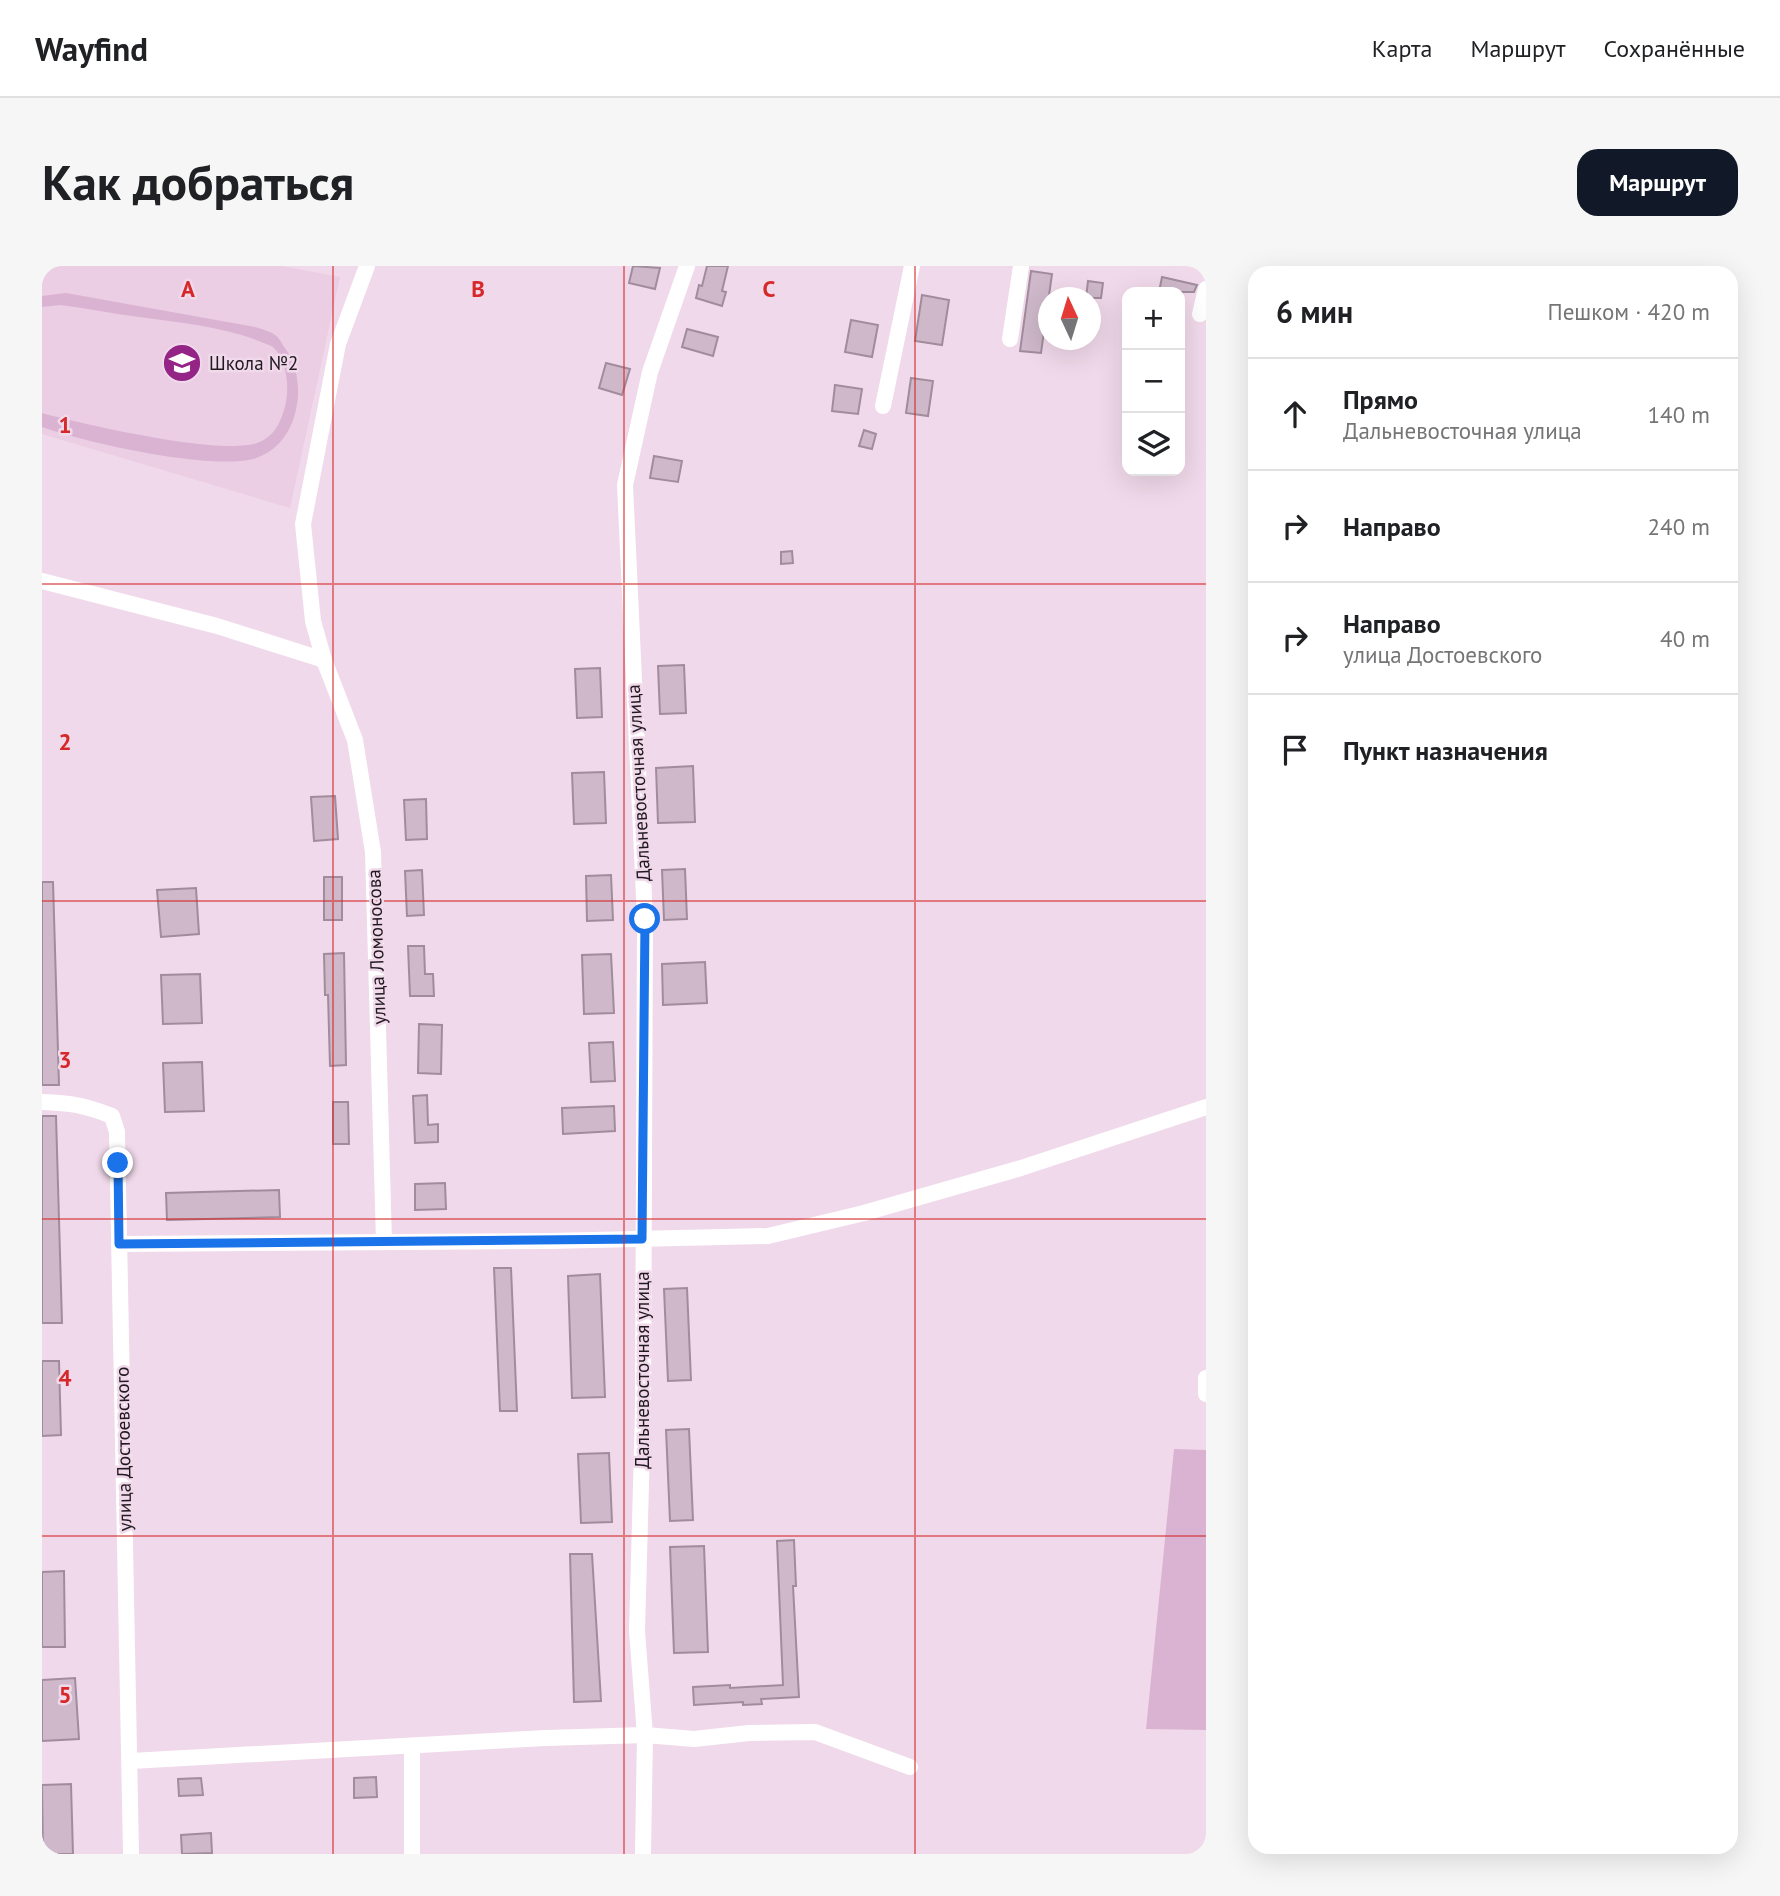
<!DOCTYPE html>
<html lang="ru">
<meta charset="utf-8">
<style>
:root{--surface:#fff;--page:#f6f6f6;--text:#202124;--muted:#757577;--line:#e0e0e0;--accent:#111827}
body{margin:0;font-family:"PT Sans",sans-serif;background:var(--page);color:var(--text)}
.controls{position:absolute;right:21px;top:21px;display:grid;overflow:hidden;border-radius:14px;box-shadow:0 7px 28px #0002}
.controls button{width:63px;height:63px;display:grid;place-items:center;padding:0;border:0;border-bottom:2px solid var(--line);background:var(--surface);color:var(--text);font:35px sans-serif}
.compass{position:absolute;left:996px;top:21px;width:63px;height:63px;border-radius:50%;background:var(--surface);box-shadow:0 7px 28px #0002;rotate:356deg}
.stop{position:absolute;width:21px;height:21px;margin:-16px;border:5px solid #1a73e8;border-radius:50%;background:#fff}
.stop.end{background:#1a73e8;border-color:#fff;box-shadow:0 2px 7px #0008}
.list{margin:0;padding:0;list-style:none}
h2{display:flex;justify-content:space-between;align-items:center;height:91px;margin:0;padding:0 28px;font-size:30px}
h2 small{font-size:23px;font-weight:400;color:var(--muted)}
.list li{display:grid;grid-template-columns:46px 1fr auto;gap:21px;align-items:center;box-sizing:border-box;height:112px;padding:0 28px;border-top:2px solid var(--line)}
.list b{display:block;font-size:26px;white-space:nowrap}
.list p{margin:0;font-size:23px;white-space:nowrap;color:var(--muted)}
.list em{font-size:23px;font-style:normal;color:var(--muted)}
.icon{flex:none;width:38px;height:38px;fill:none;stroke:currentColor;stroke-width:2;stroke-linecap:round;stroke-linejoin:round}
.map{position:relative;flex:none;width:1164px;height:1588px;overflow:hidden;border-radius:21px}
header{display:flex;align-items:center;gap:42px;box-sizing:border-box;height:98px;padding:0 35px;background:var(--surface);border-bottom:2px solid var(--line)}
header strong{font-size:33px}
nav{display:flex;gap:38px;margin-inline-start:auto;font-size:24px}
.intro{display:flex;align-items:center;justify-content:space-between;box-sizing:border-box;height:168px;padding:0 42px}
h1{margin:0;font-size:49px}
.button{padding:18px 32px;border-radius:21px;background:var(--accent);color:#fff;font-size:24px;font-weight:700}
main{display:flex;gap:42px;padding:0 42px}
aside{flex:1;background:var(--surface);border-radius:21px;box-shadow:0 7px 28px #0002}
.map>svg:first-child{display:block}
</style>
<header>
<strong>Wayfind</strong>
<nav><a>Карта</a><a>Маршрут</a><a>Сохранённые</a></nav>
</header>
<div class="intro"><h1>Как добраться</h1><a class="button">Маршрут</a></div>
<main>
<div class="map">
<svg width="1164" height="1588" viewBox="0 0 1164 1588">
<rect width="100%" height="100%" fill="#f0d9ea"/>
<path fill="#ebcde4" d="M 0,0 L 240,0 L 298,11 L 248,242 L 0,168 Z"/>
<g fill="#dbb3d2">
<path d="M 24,27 L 213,61 C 219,63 228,65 233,69 C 237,71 240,78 243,82 C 268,116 257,181 211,193 C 166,204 45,177 0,161 L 0,147 C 41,158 178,190 215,177 C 233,171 240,154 244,136 C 247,120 245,94 231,81 C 228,79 221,77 217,75 C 178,60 138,57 97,51 C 71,48 45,42 18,39 L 0,41 L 0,30 Z"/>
<path d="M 1132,1183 L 1164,1184 L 1164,1464 L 1104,1463 Z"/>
</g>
<g fill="#ceb8c9" stroke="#a18c9d" stroke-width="2">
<path d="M 591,0 L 618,2 L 613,23 L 587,17 Z"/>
<path d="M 665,0 L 686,0 L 680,25 L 684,26 L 680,40 L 654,32 L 657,19 L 660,20 Z"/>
<path d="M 989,5 L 1010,8 L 999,87 L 978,85 Z"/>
<path d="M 1120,11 L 1155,19 L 1152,26 L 1117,26 Z"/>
<path d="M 1046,15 L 1061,17 L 1059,32 L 1044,32 Z"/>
<path d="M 880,29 L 907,34 L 900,79 L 873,75 Z"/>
<path d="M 809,54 L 836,59 L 830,91 L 803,86 Z"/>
<path d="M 645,63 L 676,71 L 671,90 L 640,81 Z"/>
<path d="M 564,97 L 588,103 L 580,129 L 557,122 Z"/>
<path d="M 869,112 L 891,115 L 886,150 L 864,147 Z"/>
<path d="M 793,119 L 820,123 L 816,148 L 790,145 Z"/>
<path d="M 822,164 L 834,168 L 830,183 L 817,180 Z"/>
<path d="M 612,190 L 640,195 L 636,216 L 608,212 Z"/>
<path d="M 750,285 L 751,297 L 739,298 L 739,286 Z"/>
<path d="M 642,399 L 644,447 L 618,448 L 616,400 Z"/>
<path d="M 558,402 L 560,451 L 535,452 L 533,403 Z"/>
<path d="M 651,500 L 653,556 L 616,557 L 614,502 Z"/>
<path d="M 562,506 L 564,557 L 532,558 L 530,507 Z"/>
<path d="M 293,530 L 296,573 L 272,575 L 269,531 Z"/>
<path d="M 384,533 L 385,573 L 364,574 L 362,534 Z"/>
<path d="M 643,603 L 645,653 L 622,654 L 620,604 Z"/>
<path d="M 380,604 L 382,649 L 365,650 L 363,605 Z"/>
<path d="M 569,609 L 571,654 L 545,655 L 544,610 Z"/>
<rect x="282" y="611" width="18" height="43"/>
<path d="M 0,616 L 11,616 L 17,819 L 0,819 Z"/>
<path d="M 154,622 L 157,668 L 119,671 L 115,624 Z"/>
<path d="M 366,680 L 382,680 L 383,708 L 391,708 L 392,730 L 368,730 Z"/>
<path d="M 302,687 L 304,799 L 288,800 L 286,729 L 283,729 L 282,688 Z"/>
<path d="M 569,688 L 572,747 L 542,748 L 540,689 Z"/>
<path d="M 663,696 L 665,737 L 621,739 L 620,698 Z"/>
<path d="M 158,708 L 160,757 L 121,758 L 119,709 Z"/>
<path d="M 377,758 L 400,759 L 399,808 L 376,807 Z"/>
<path d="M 571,776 L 573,815 L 549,816 L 547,777 Z"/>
<path d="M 160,796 L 162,845 L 123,846 L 121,797 Z"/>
<path d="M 385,829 L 386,859 L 396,858 L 396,876 L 373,877 L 371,830 Z"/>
<path d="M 291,836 L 306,836 L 307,878 L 291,878 Z"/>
<path d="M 572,840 L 573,865 L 521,868 L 520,842 Z"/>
<path d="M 0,850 L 14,850 L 20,1057 L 0,1057 Z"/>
<path d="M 403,917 L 404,943 L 373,944 L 373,918 Z"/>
<path d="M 237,924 L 238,951 L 125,954 L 124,927 Z"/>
<path d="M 452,1002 L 469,1002 L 475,1145 L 458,1145 Z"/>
<path d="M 558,1008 L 563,1131 L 530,1132 L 526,1010 Z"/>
<path d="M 645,1022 L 649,1114 L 626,1115 L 622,1023 Z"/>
<path d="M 0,1095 L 17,1095 L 19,1169 L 0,1170 Z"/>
<path d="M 647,1163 L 651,1254 L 628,1255 L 624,1164 Z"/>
<path d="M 567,1187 L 570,1256 L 539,1257 L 536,1188 Z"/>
<path d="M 752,1274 L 754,1320 L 751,1320 L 757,1431 L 719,1433 L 720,1438 L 701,1439 L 701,1436 L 652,1439 L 651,1421 L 688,1419 L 688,1422 L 741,1419 L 735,1275 Z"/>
<path d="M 662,1280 L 666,1386 L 632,1387 L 628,1281 Z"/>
<path d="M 528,1288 L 550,1288 L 559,1435 L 532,1436 Z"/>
<path d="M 22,1305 L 23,1381 L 0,1381 L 0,1306 Z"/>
<path d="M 33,1412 L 37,1473 L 0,1475 L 0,1414 Z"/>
<path d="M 334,1511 L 335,1531 L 312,1532 L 312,1512 Z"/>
<path d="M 159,1512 L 161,1529 L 137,1530 L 136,1513 Z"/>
<path d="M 29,1518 L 31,1588 L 1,1588 L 0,1519 Z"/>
<path d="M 169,1567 L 170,1587 L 140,1588 L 139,1569 Z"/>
</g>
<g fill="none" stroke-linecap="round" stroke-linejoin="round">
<g stroke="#fff" stroke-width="16">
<path d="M 325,0 L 296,78 L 261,258 L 271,355 L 282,394 L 313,474 L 331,586 L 342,975"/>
<path d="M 1158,48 L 1164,23"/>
<path d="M 968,73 L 979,0"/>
<path d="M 841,140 L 870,0"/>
<path d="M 0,315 L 175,360 L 282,394"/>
<path d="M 0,836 C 29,837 42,839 70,850 L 75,866 L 89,1588"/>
<path d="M 77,978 L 508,975 L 726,970 L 822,947 L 979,902 L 1164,841"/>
<path d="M 1164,1112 L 1164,1128"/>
<path d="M 370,1481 L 370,1588"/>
<path d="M 89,1495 L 504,1472 L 603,1469 L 652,1473 L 707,1467 L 773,1466 L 868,1501"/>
<path d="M 601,1588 L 603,1469 L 595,1365 L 601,1145 L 603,653 L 583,219 L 608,106 L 645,0"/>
</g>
</g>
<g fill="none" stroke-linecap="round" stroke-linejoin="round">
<path stroke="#1a73e8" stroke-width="9" d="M 76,897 L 77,978 L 600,973 L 603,653"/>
</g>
<path fill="none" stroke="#d62828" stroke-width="2" stroke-opacity="0.55" d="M 291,0 L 291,1588M 582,0 L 582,1588M 873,0 L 873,1588M 0,318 L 1164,318M 0,635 L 1164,635M 0,953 L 1164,953M 0,1270 L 1164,1270"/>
<defs>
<g id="school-disc" transform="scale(2.0125)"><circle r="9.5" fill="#942485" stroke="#f0d9ea"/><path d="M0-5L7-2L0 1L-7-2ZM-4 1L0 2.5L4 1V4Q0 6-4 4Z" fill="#fff"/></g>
</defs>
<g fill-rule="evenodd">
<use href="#school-disc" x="140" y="97"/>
</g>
<g text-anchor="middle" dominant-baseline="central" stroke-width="5" stroke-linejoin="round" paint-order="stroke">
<g font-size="19" fill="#21191f" stroke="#f0d9ea" text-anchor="start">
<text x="167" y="97">Школа №2</text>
</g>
<g font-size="19" fill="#21191f" stroke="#f0d9ea">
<text transform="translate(596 517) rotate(-93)">Дальневосточная улица</text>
<text transform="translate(334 681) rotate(-92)">улица Ломоносова</text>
<text transform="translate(600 1104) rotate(-90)">Дальневосточная улица</text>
<text transform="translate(81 1183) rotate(-91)">улица Достоевского</text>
</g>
</g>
<g font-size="23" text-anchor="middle" font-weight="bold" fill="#d62828" stroke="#f0d9ea" stroke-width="5" stroke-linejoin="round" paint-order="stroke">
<text x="146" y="31">A</text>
<text x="436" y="31">B</text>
<text x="727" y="31">C</text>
<text x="23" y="167">1</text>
<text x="23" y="484">2</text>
<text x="23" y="802">3</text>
<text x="23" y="1120">4</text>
<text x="23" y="1437">5</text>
</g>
</svg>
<div class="controls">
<button>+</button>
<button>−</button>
<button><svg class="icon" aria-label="layers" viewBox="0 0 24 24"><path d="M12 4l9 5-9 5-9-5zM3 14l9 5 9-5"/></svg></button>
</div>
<svg class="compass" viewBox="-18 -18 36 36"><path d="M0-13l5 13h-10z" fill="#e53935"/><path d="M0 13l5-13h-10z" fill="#757577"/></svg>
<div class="stop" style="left:603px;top:653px"></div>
<div class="stop end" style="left:76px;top:897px"></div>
</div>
<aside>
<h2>6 мин<small>Пешком · 420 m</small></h2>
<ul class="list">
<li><svg class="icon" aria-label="ahead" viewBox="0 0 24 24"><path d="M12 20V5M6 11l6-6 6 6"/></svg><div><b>Прямо</b><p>Дальневосточная улица</p></div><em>140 m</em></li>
<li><svg class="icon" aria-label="right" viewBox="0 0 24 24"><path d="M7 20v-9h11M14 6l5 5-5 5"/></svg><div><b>Направо</b></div><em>240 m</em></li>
<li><svg class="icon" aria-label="right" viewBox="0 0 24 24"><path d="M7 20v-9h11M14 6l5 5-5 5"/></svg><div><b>Направо</b><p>улица Достоевского</p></div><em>40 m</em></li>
<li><svg class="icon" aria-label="arrive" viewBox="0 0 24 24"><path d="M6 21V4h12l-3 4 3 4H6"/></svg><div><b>Пункт назначения</b></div></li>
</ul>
</aside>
</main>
